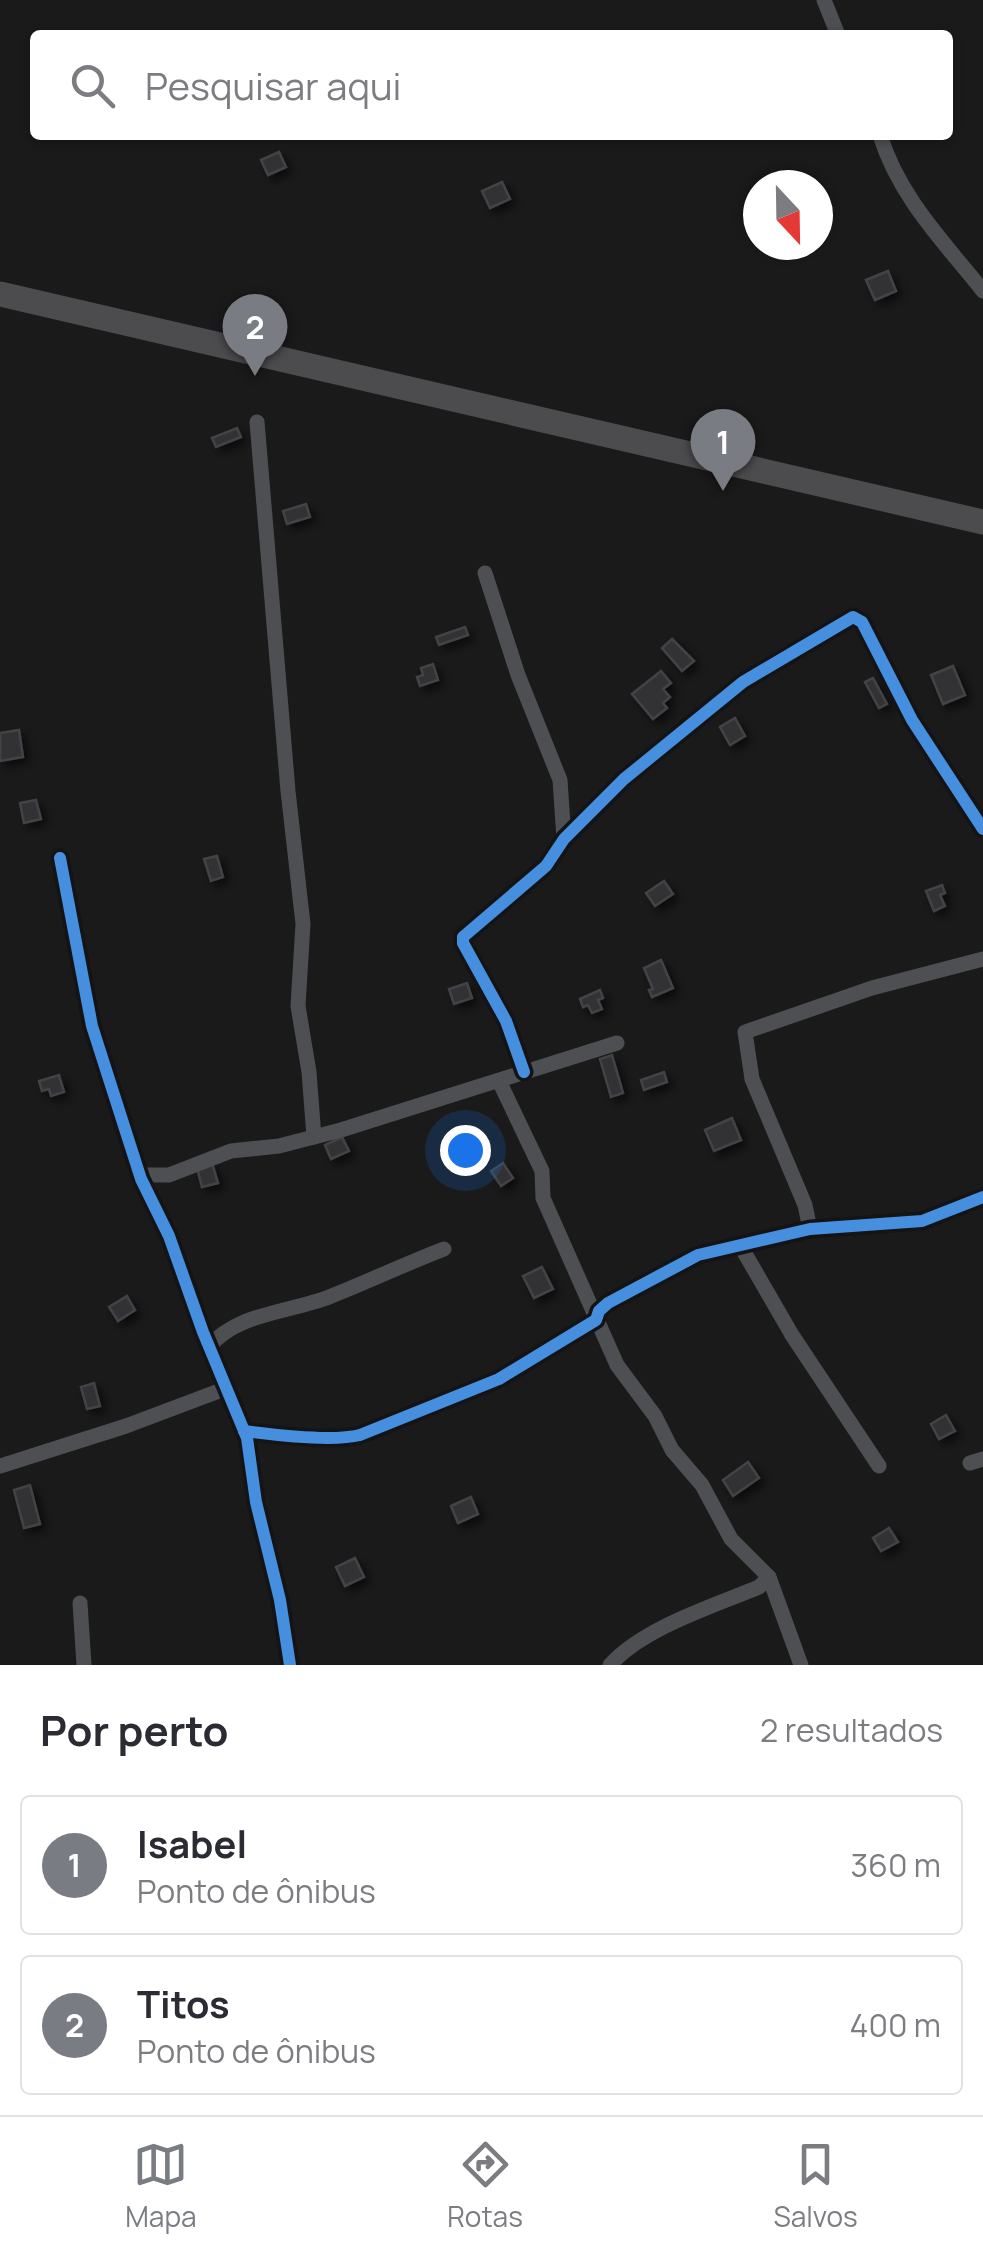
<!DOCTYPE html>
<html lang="pt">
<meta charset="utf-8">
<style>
:root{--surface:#fff;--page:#f7f7f7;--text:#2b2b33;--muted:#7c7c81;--line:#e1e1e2;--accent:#797c82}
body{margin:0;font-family:Manrope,sans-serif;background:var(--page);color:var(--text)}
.compass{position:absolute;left:743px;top:170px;width:90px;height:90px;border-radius:50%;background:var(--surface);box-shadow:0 2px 8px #0004;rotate:158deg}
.you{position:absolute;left:465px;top:1150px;width:35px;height:35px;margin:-25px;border:8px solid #fff;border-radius:50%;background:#1a73e8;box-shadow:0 0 0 15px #1a73e833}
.badge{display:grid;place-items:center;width:65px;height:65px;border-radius:50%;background:var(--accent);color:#fff;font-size:32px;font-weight:700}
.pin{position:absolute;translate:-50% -82px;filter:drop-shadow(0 2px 5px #0008)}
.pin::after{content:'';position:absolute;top:52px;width:35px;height:30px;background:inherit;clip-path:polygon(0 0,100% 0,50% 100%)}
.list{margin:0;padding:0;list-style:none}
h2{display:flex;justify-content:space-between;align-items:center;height:130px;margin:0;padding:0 40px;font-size:42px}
h2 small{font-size:32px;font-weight:400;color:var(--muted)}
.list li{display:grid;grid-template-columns:65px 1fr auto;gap:30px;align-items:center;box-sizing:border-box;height:140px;margin:0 20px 20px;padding:0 20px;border:2px solid var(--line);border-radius:10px}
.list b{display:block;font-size:38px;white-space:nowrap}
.list p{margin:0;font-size:32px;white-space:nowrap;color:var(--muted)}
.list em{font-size:32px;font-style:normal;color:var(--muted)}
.icon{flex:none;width:55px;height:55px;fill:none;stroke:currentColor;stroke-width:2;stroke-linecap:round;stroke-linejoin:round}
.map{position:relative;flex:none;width:983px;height:1665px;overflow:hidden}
.search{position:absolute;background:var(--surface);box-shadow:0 2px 8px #0004;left:30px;right:30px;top:30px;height:110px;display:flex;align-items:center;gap:25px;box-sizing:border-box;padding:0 35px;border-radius:10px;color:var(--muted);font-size:38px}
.sheet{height:450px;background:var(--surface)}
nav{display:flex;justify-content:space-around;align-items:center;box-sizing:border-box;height:140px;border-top:2px solid var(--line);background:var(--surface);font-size:28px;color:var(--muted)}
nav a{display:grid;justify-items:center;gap:5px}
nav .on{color:var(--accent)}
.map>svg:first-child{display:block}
</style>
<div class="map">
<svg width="983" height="1665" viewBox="0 0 983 1665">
<defs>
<filter id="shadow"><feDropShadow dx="5" dy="5" stdDeviation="5" flood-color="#0009"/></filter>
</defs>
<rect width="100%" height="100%" fill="#1a1a1a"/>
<g fill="#333334" stroke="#424346" stroke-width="2.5" filter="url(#shadow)">
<path d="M 279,152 L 286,167 L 268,175 L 261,160 Z"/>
<path d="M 502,182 L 510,199 L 490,208 L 482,191 Z"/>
<path d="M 888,271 L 896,291 L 875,300 L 866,280 Z"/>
<path d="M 237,428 L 241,437 L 216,447 L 212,438 Z"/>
<path d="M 306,504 L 310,517 L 287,524 L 283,511 Z"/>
<path d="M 465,627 L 468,635 L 439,645 L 436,637 Z"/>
<path d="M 672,639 L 694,661 L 682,671 L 662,648 Z"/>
<path d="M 433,664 L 438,680 L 420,686 L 417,677 L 423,675 L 421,668 Z"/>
<path d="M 953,666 L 965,695 L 943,704 L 931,675 Z"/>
<path d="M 661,671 L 671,683 L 663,689 L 670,697 L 663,703 L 667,708 L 653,719 L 632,694 Z"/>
<path d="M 873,678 L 887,704 L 879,708 L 865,682 Z"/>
<path d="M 735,718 L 745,736 L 730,745 L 720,727 Z"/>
<path d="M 19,730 L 23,757 L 0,761 L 0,733 Z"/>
<path d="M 36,800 L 41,819 L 24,823 L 20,803 Z"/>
<path d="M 217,856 L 223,877 L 211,881 L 204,859 Z"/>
<path d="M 664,881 L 673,894 L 655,906 L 646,893 Z"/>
<path d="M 942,885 L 945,893 L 940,895 L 945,906 L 934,911 L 926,891 Z"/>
<path d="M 661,960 L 673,988 L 652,997 L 649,990 L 653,989 L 644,968 Z"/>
<path d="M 467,983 L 472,998 L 454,1004 L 449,989 Z"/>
<path d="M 600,990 L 603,998 L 598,1000 L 602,1009 L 592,1013 L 588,1005 L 583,1007 L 580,999 Z"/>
<path d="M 612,1055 L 623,1093 L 611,1097 L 600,1059 Z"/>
<path d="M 664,1072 L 667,1082 L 644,1090 L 641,1080 Z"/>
<path d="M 59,1075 L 64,1092 L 51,1096 L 49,1089 L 42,1091 L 39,1081 Z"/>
<path d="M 732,1118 L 741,1140 L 714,1151 L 705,1130 Z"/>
<path d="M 342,1137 L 349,1151 L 331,1159 L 325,1145 Z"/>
<path d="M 212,1163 L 218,1183 L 202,1187 L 197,1168 Z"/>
<path d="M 503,1163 L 513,1178 L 501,1186 L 491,1171 Z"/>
<path d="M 542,1267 L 553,1289 L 534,1298 L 523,1276 Z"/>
<path d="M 127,1296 L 135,1310 L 118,1321 L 109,1307 Z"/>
<path d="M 94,1383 L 100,1406 L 87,1409 L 81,1387 Z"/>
<path d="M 946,1415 L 955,1431 L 939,1439 L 931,1424 Z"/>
<path d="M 748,1462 L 759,1478 L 733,1496 L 723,1480 Z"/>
<path d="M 30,1485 L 40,1524 L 24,1528 L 14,1490 Z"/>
<path d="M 471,1497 L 478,1514 L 458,1523 L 451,1506 Z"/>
<path d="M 889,1528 L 898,1542 L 881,1551 L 873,1538 Z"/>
<path d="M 355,1558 L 364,1577 L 345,1586 L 336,1567 Z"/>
</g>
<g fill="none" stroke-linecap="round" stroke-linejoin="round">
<g stroke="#4e4f53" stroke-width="15">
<path d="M 824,0 L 838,35"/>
<path d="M 880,135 C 899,197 944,242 983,291"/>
<path d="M 257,422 L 288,791 L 303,924 L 298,1006 L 309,1072 L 314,1137"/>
<path d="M 485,573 L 518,675 L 560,780 L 564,839"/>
<path d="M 60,858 L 92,1026 L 141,1179 L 169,1236 L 203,1332 L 247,1438 L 256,1502 L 280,1600 L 290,1665"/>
<path d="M 524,1072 L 506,1021 L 463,943 L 463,937 L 546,866 L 564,839 L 624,779 L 743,682 L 853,617 L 862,622 L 912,720 L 983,829"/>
<path d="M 500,1083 L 542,1171 L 543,1198 L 617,1365 L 655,1416 L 672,1450 L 702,1485 L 731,1539 L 769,1577 L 801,1665"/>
<path d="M 140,1175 L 169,1175 L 231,1151 L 279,1146 L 341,1130 L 617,1043"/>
<path d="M 810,1229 L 805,1205 L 752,1079 L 745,1032 L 872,988 L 983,959"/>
<path d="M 740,1245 L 792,1335 L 879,1466"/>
<path d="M 209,1347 C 236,1313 291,1312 329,1297 C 367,1282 405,1264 444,1249"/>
<path d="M 244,1431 C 274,1435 332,1442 360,1435 L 499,1379 L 596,1320 L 599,1311 L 608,1303 L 698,1255 L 810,1229 L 922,1221 L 983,1197"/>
<path d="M 970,1463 L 983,1459"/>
<path d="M 0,1466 L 126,1426 L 227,1388"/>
<path d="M 80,1603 L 84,1665"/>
<path d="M 610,1665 C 643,1628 713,1606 759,1587 L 769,1577"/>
</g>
<path stroke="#4c4c4f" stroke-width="25" d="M 0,294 L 983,522"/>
<g stroke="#141416" stroke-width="19">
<g id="cycleway">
<path d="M 60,858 L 92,1026 L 141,1179 L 169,1236 L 203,1332 L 247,1438 L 256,1502 L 280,1600 L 290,1665"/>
<path d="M 524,1072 L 506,1021 L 463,943 L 463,937 L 546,866 L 564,839 L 624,779 L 743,682 L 853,617 L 862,622 L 912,720 L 983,829"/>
<path d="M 244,1431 C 274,1435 332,1442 360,1435 L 499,1379 L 596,1320 L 599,1311 L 608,1303 L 698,1255 L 810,1229 L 922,1221 L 983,1197"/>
</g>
</g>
<use href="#cycleway" stroke="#468fdf" stroke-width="12"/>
</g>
</svg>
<svg class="compass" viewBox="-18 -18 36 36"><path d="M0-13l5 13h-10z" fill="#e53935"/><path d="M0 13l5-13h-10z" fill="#7c7c81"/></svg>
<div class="you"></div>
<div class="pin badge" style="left:723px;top:491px">1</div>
<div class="pin badge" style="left:255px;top:376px">2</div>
<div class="search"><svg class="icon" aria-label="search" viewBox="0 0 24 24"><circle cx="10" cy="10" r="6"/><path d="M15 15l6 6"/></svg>Pesquisar aqui</div>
</div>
<section class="sheet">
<h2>Por perto<small>2 resultados</small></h2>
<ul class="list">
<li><span class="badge">1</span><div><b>Isabel</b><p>Ponto de ônibus</p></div><em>360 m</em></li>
<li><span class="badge">2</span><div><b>Titos</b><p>Ponto de ônibus</p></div><em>400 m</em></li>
</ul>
</section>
<nav>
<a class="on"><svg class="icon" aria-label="map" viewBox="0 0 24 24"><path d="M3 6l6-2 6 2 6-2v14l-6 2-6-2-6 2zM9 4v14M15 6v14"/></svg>Mapa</a>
<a><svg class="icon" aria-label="directions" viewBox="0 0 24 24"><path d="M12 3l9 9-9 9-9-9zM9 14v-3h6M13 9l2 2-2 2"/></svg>Rotas</a>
<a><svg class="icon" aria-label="saved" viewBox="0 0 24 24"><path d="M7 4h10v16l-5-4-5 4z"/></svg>Salvos</a>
</nav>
